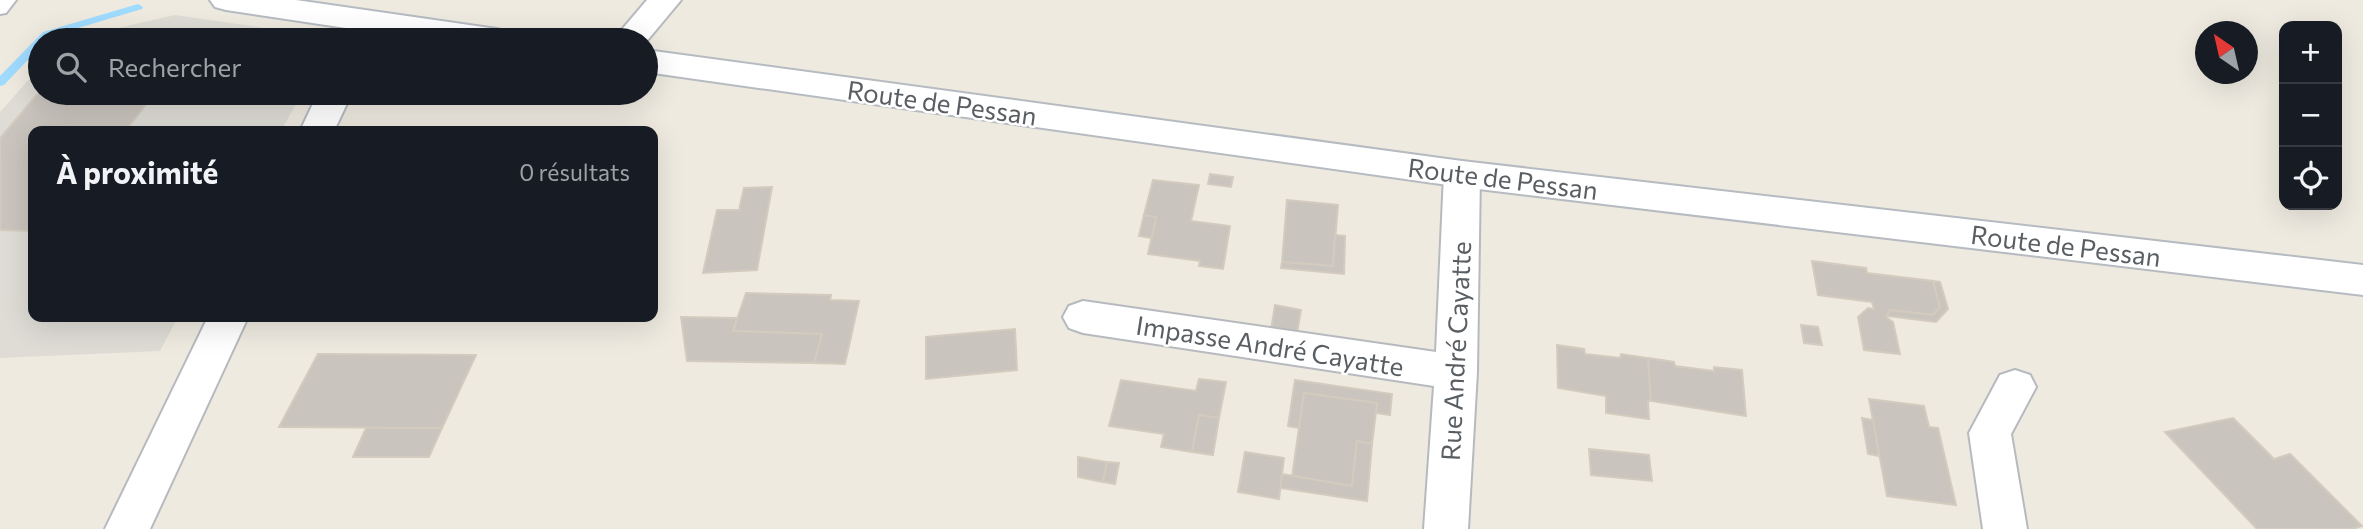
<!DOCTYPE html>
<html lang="fr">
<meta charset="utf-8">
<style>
:root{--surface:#171b24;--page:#20242c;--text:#f1f3f6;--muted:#9ea1a6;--line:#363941}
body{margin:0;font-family:Commissioner,sans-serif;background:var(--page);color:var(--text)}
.controls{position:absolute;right:21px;top:21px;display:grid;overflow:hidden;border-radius:14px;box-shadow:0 7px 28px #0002}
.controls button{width:63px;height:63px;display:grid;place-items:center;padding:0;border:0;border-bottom:2px solid var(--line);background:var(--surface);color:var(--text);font:35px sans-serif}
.compass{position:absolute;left:2195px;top:21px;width:63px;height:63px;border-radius:50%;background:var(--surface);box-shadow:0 7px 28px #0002;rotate:326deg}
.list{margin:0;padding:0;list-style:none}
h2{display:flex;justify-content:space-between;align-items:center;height:91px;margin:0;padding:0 28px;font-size:30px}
h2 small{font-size:23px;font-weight:400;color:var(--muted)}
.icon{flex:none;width:38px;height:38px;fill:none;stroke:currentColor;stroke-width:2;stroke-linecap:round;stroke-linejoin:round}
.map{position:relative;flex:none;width:2363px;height:529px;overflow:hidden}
.search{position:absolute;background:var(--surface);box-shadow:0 7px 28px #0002;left:28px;top:28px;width:630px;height:77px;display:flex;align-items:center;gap:18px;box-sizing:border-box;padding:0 24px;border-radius:38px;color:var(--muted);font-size:26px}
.panel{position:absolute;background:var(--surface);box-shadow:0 7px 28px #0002;left:28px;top:126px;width:630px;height:196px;border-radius:14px}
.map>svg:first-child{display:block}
</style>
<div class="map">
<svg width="2363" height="529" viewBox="0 0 2363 529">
<rect width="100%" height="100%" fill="#eeeae0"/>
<g fill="#dedcd5">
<path d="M 175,15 L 333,38 L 331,40 L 65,40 Z"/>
<path d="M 40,67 L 40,93 L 302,93 L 281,131 L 33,131 L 33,317 L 178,317 L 160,351 L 0,358 L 0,112 Z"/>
</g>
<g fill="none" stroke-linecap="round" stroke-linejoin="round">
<path fill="#9fdbff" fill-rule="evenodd" d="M 138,4 L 143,7 L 142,9 L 51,36 L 47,40 L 40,40 L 40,47 L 4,85 L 0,86 L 0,76 L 43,32 Z"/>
</g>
<g fill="#c9c4bd" stroke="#d3cbbe" stroke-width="2">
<path d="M 40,91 L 155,93 L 125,131 L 33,131 L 33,231 L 0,230 L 0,138 Z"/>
<path d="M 1210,174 L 1233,177 L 1231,187 L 1208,184 Z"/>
<path d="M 1153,180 L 1199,185 L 1191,221 L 1230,226 L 1223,269 L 1199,266 L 1200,261 L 1148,254 L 1156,217 L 1144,215 Z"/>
<path d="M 772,187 L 757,270 L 703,273 L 717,210 L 739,210 L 744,188 Z"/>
<path d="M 1287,200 L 1338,205 L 1333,266 L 1282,262 Z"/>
<path d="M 1144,215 L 1156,217 L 1152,238 L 1139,236 Z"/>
<path d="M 1335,235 L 1345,236 L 1344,274 L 1281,268 L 1282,262 L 1333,266 Z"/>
<path d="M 1812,261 L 1866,268 L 1867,273 L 1933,281 L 1940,307 L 1933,315 L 1890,310 L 1886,317 L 1893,322 L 1900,354 L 1864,350 L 1858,317 L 1868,308 L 1874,309 L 1872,302 L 1818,295 Z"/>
<path d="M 1933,281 L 1940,282 L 1948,309 L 1936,322 L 1887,316 L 1890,310 L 1933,315 L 1940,307 Z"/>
<path d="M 746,293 L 831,295 L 830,300 L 859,301 L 845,364 L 814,363 L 822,334 L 733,331 Z"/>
<path d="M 1275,305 L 1301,310 L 1297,333 L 1271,330 Z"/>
<path d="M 681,317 L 737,318 L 733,331 L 822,334 L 814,363 L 687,361 Z"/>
<path d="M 1801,325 L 1818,327 L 1822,345 L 1804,343 Z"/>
<path d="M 1015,329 L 1017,370 L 926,379 L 926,337 Z"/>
<path d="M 1557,345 L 1584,349 L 1585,354 L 1620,358 L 1621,354 L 1648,358 L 1651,401 L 1648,401 L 1649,419 L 1606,413 L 1606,396 L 1558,388 Z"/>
<path d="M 318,354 L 476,355 L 442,428 L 279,427 Z"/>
<path d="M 1648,358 L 1674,362 L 1675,366 L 1714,371 L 1714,367 L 1742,370 L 1746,416 L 1651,401 Z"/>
<path d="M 1199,379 L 1226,382 L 1219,418 L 1199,415 L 1192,452 L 1161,447 L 1164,434 L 1109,426 L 1121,380 L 1196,391 Z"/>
<path d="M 1295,380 L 1392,394 L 1390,415 L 1376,413 L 1377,403 L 1304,393 L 1299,428 L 1288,426 Z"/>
<path d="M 1304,393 L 1377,403 L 1372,444 L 1357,441 L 1352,486 L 1292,477 Z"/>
<path d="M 1869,399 L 1924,406 L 1929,427 L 1938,428 L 1956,505 L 1887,496 Z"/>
<path d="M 1199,415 L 1219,418 L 1213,455 L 1192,452 Z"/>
<path d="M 1862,418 L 1873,420 L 1879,456 L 1868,454 Z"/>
<path d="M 2233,418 L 2274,459 L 2290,454 L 2362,526 L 2352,529 L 2257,529 L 2165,432 Z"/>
<path d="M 366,428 L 442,428 L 429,457 L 353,457 Z"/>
<path d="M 1357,441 L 1372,444 L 1367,501 L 1280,488 L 1282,474 L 1352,486 Z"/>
<path d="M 1589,449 L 1649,455 L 1652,481 L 1591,475 Z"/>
<path d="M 1245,452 L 1284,458 L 1279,499 L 1238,492 Z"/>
<path d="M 1078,457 L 1107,462 L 1103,482 L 1078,477 Z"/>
<path d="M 1107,462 L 1119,463 L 1115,484 L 1103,482 Z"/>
</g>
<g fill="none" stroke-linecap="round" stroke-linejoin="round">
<g stroke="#b6babf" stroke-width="4">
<path id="service" d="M 0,0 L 16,0 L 6,13 L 0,14 Z"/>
</g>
<g stroke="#b6babf" stroke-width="4">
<g id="minor">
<path d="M 647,0 L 681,0 L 646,42 L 613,40 Z"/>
<path d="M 369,12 L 381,16 L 385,23 L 376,40 L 344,40 L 357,16 Z"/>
<path d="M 318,93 L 352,93 L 334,131 L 300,131 Z"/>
<path d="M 1462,161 L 1475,165 L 1480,174 L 1477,372 L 1468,529 L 1424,529 L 1434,386 L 1083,333 L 1069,328 L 1063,317 L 1069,306 L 1083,301 L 1436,352 L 1444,174 L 1449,165 Z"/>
<path d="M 208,317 L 248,317 L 150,529 L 105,529 Z"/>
<path d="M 2015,370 L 2030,375 L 2036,387 L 2011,434 L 2027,529 L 1983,529 L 1969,433 L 2000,375 Z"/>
</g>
</g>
<g stroke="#b6bbc1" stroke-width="4">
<g id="secondary">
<path d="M 210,0 L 296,0 L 497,29 L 509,32 L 514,40 L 426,40 L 226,10 L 215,7 Z"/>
<path d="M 646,50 L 1462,161 L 2363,265 L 2363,295 L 1462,187 L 646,72 Z"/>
</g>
</g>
<use href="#service" fill="#fff" fill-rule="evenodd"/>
<use href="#minor" fill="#fff" fill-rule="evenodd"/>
<use href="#secondary" fill="#fff" fill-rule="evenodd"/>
</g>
<g text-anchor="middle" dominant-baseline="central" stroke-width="5" stroke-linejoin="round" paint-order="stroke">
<g font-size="26" fill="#595e63" stroke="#fff">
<text transform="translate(942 102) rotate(8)">Route de Pessan</text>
<text transform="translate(1503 178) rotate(7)">Route de Pessan</text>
<text transform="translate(2066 245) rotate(7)">Route de Pessan</text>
<text transform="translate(1270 345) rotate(9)">Impasse André Cayatte</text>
<text transform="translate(1455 351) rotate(-87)">Rue André Cayatte</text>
</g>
</g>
</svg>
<div class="controls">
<button>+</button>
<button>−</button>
<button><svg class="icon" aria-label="locate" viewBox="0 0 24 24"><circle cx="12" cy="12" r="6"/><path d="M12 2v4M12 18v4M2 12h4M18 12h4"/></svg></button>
</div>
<svg class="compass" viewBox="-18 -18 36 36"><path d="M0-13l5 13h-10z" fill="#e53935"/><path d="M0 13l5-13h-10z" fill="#9ea1a6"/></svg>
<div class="search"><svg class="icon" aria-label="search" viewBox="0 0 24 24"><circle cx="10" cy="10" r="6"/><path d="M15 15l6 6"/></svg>Rechercher</div>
<section class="panel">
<h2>À proximité<small>0 résultats</small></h2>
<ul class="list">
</ul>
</section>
</div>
